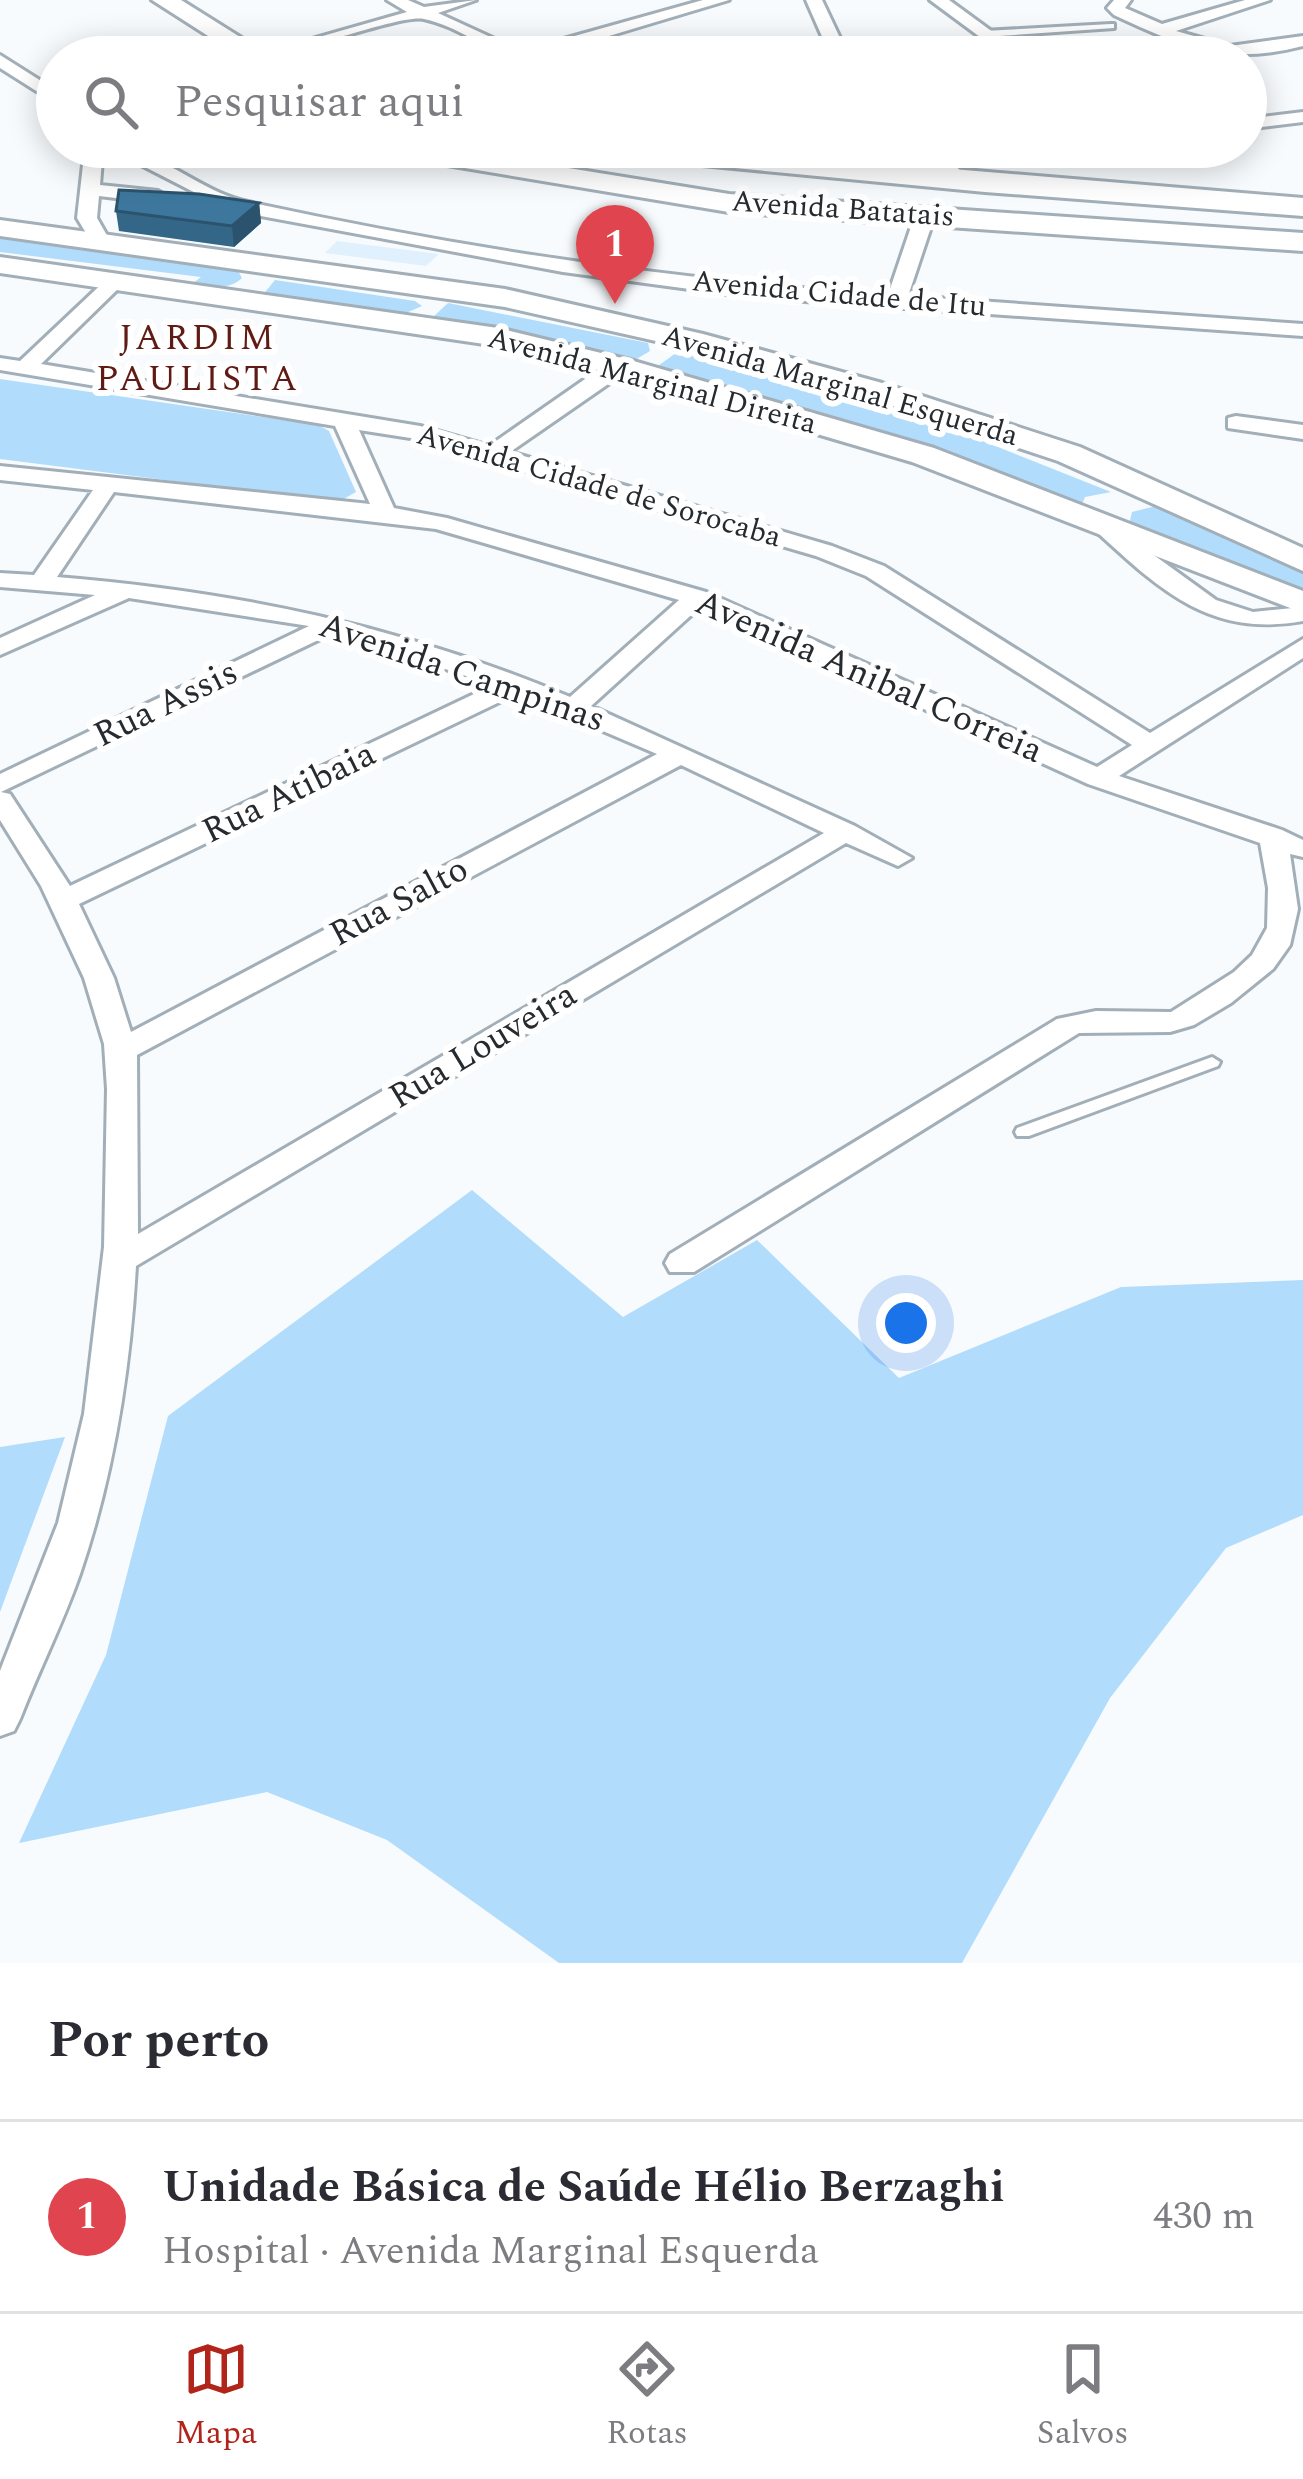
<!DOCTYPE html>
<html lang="pt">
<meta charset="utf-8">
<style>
:root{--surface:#fff;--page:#f2f2f3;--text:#2b2b33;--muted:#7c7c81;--line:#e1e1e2;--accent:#b2231a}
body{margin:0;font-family:Spectral,serif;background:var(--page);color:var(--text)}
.you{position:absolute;left:906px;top:1323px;width:42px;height:42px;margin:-30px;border:9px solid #fff;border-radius:50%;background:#1a73e8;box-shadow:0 0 0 18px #1a73e833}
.badge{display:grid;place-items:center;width:78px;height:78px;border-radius:50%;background:var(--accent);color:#fff;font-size:39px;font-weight:700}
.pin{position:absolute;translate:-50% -99px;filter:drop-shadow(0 3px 6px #0008)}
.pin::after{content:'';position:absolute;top:63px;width:42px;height:36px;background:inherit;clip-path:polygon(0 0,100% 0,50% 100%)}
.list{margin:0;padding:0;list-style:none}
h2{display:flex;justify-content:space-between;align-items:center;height:156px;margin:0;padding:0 48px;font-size:51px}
h2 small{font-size:39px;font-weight:400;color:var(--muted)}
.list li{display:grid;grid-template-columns:78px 1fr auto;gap:36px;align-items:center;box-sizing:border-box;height:192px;padding:0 48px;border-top:3px solid var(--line)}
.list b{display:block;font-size:45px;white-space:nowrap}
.list p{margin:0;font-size:39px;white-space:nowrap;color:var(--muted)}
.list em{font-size:39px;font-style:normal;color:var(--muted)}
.icon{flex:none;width:66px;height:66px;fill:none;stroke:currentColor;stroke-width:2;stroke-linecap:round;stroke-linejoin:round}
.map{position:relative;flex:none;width:1303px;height:1963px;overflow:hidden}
.search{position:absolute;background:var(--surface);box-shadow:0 6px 30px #0003;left:36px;right:36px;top:36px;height:132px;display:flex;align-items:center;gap:30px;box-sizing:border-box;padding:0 42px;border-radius:66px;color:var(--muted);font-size:45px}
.sheet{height:348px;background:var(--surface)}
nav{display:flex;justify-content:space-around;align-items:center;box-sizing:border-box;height:168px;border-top:3px solid var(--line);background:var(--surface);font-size:33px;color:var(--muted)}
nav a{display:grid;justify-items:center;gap:6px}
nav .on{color:var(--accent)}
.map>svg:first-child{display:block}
</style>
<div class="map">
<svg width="1303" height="1963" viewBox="0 0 1303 1963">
<rect width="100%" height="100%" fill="#f8fbfd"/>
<path fill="#e0f0fc" d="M 337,241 L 439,254 L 426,266 L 325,253 Z"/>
<g fill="#b1dcfb">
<path d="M 0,234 L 20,240 L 210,263 L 238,271 L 242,278 C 229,291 209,286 192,284 L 201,277 L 0,252 Z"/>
<path d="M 275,280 L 415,301 L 422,306 L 406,313 L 261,297 Z"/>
<path d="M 448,303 L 648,343 L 650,351 L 635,360 L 433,317 Z"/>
<path d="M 680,350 L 945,426 L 1111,492 L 1085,497 L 1080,509 L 926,447 L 658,366 Z"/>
<path d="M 0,379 L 318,425 L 329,431 L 356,492 L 338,502 L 0,459 Z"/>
<path d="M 1156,506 L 1295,566 L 1303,574 L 1303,590 L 1129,525 L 1132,512 Z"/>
<path d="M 472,1190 L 623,1317 L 757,1240 L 899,1378 L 1121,1287 L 1303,1280 L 1303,1515 L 1226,1548 L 1110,1698 L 962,1963 L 559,1963 L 387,1840 L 267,1792 L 19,1843 L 106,1655 L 168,1416 Z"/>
<path d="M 65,1437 L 0,1612 L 0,1447 Z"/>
</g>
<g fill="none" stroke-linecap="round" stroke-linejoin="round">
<g stroke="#a2afb8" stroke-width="6">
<g id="service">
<path d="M 1111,24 L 1114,24 L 1114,28 L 984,37 L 980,34 L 984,31 Z"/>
<path d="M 1212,1057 L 1220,1062 L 1218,1066 L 1029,1136 L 1017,1136 L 1015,1132 L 1017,1128 Z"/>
</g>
</g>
<g stroke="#a2afb8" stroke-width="6">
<g id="minor">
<path d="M 387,0 L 408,0 L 424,7 L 476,0 L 438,13 L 521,51 L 703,0 L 729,0 L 539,57 C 485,57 469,29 424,19 C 398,14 294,57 249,57 L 407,12 Z"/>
<path d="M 806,0 L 822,0 L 849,57 L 831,57 Z"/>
<path d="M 930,0 L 949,0 L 1027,57 L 1007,57 Z"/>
<path d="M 1114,0 L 1131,0 L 1125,8 L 1162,24 L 1245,0 L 1270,0 L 1176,31 L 1230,46 L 1303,36 L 1303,46 C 1226,66 1183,47 1114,15 L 1107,8 Z"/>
<path d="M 0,55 L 57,91 L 57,104 L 0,68 Z"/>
<path d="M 1303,112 L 1303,122 L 1246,129 L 1246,119 Z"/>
<path d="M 85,147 L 103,147 L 100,185 L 158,191 L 168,197 L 158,203 L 99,196 L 97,218 L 109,239 L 99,245 L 92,243 L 77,218 Z"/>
<path d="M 106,147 C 159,147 198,192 248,202 C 459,248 673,280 888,295 L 915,215 L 925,209 L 935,215 L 908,296 L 1303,324 L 1303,336 L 749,297 L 563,272 L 229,210 Z"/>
<path d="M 916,147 L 936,147 L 972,182 L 956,186 Z"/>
<path d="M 108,278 L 125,282 L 41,364 L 420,426 L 489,446 L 611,361 L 627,361 L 627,371 L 510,452 L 832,546 L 884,566 L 1150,733 L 1303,639 L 1303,658 L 1119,776 L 1282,830 L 1303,840 L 1303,857 L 1290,854 L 1298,909 L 1290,945 L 1273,969 L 1231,1003 L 1194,1025 L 1170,1032 L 1079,1033 L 694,1272 L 670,1272 L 665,1263 L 670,1254 L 1057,1019 L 1096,1011 L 1171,1012 L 1234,972 L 1252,955 L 1267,928 L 1268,888 L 1260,843 L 1088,784 L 700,607 L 591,706 L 855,826 L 912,858 L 898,866 L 846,843 L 136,1266 C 130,1371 114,1474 80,1574 C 63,1623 39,1670 20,1719 L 14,1731 L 0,1736 L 0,1671 L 58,1523 L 84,1414 L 104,1247 L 107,1089 L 104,1044 L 84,978 L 41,886 L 0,820 L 0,774 L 309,626 L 129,598 L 0,655 L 0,638 L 95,595 L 0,587 L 0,573 L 34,575 L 93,490 L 0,480 L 0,466 L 370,504 L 335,426 L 0,370 L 0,358 L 20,361 ZM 359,430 L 417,439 L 816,556 L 866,576 L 1132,745 L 1097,767 L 706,592 L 447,518 L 394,508 ZM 114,492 L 436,529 L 679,600 L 570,697 C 401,626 239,592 57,577 ZM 335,632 L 493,685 L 70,886 L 10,794 L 1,792 ZM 516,694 L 657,754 L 131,1032 L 114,978 L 79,904 ZM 681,765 L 824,833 L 138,1234 L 137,1055 Z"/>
<path d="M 1236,416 L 1303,425 L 1303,439 L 1228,428 L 1228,418 Z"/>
<path d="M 1104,519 L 1216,600 L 1253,612 L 1303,607 L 1303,621 C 1211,638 1160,590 1096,531 L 1096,521 Z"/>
</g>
</g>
<g stroke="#a2afb8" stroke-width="6">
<g id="secondary">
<path d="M 0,220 L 505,289 L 703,334 L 882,383 L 1080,447 L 1303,548 L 1303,571 L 1058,461 L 860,395 L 687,348 L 505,307 L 0,236 Z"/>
<path d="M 0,257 L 498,328 L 630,360 L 934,448 L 1303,591 L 1303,613 L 912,462 L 610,373 L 498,346 L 0,273 Z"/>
</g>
</g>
<g stroke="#a2afb8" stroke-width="6">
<g id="primary">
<path d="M 152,0 L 181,0 L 272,57 L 241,57 Z"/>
<path d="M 373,147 L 438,147 L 729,194 L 1303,233 L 1303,251 L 729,212 L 387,155 Z"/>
<path d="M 584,147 L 685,147 L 1303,198 L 1303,216 L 985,192 L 598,155 Z"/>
</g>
</g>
<path stroke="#919598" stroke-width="3" stroke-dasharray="8 3" stroke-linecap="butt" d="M 1068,147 L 1070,167"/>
<use href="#service" fill="#fff" fill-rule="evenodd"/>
<use href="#minor" fill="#fff" fill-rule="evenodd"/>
<use href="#secondary" fill="#fff" fill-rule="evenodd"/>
<use href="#primary" fill="#fff" fill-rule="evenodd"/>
</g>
<path fill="#346687" d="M 259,203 L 261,223 L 234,247 L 119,231 L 116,211 Z"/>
<path fill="#2b536e" d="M 259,203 L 261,223 L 234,247 L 232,226 Z"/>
<path fill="#3d779d" stroke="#2b536e" stroke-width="3" d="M 119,190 L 199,194 L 259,203 L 232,226 L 116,211 Z"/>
<g text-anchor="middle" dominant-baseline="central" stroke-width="12" stroke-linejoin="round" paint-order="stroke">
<g font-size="30" fill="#262b2f" stroke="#fff">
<text transform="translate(843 209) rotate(4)">Avenida Batatais</text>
<text transform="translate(839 294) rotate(5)">Avenida Cidade de Itu</text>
<text transform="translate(652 381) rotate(15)">Avenida Marginal Direita</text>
<text transform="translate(840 386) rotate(16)">Avenida Marginal Esquerda</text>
<text transform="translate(599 486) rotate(16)">Avenida Cidade de Sorocaba</text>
</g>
<g font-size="36" letter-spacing="3" fill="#5f1b14" stroke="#fff">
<text x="198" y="338">JARDIM<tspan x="198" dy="41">PAULISTA</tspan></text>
</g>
<g font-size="36" fill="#262b2f" stroke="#fff">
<text transform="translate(462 673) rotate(19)">Avenida Campinas</text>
<text transform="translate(869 677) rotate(24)">Avenida Anibal Correia</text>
<text transform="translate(166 704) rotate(-26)">Rua Assis</text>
<text transform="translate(289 793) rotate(-26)">Rua Atibaia</text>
<text transform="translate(399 902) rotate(-28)">Rua Salto</text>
<text transform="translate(483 1046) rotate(-31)">Rua Louveira</text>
</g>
</g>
</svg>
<div class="you"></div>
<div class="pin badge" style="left:615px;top:304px;background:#e0444e">1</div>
<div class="search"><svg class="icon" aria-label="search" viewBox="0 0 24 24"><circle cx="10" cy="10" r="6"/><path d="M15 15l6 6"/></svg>Pesquisar aqui</div>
</div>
<section class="sheet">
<h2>Por perto<small></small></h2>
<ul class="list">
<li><span class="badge" style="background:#e0444e">1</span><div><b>Unidade Básica de Saúde Hélio Berzaghi</b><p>Hospital · Avenida Marginal Esquerda</p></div><em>430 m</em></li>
</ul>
</section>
<nav>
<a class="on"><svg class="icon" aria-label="map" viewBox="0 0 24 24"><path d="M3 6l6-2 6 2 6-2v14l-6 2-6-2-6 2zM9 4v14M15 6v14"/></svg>Mapa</a>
<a><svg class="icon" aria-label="directions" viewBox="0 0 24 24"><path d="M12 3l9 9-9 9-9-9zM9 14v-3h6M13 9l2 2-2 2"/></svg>Rotas</a>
<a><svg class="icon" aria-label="saved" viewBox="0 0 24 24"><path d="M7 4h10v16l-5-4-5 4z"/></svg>Salvos</a>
</nav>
